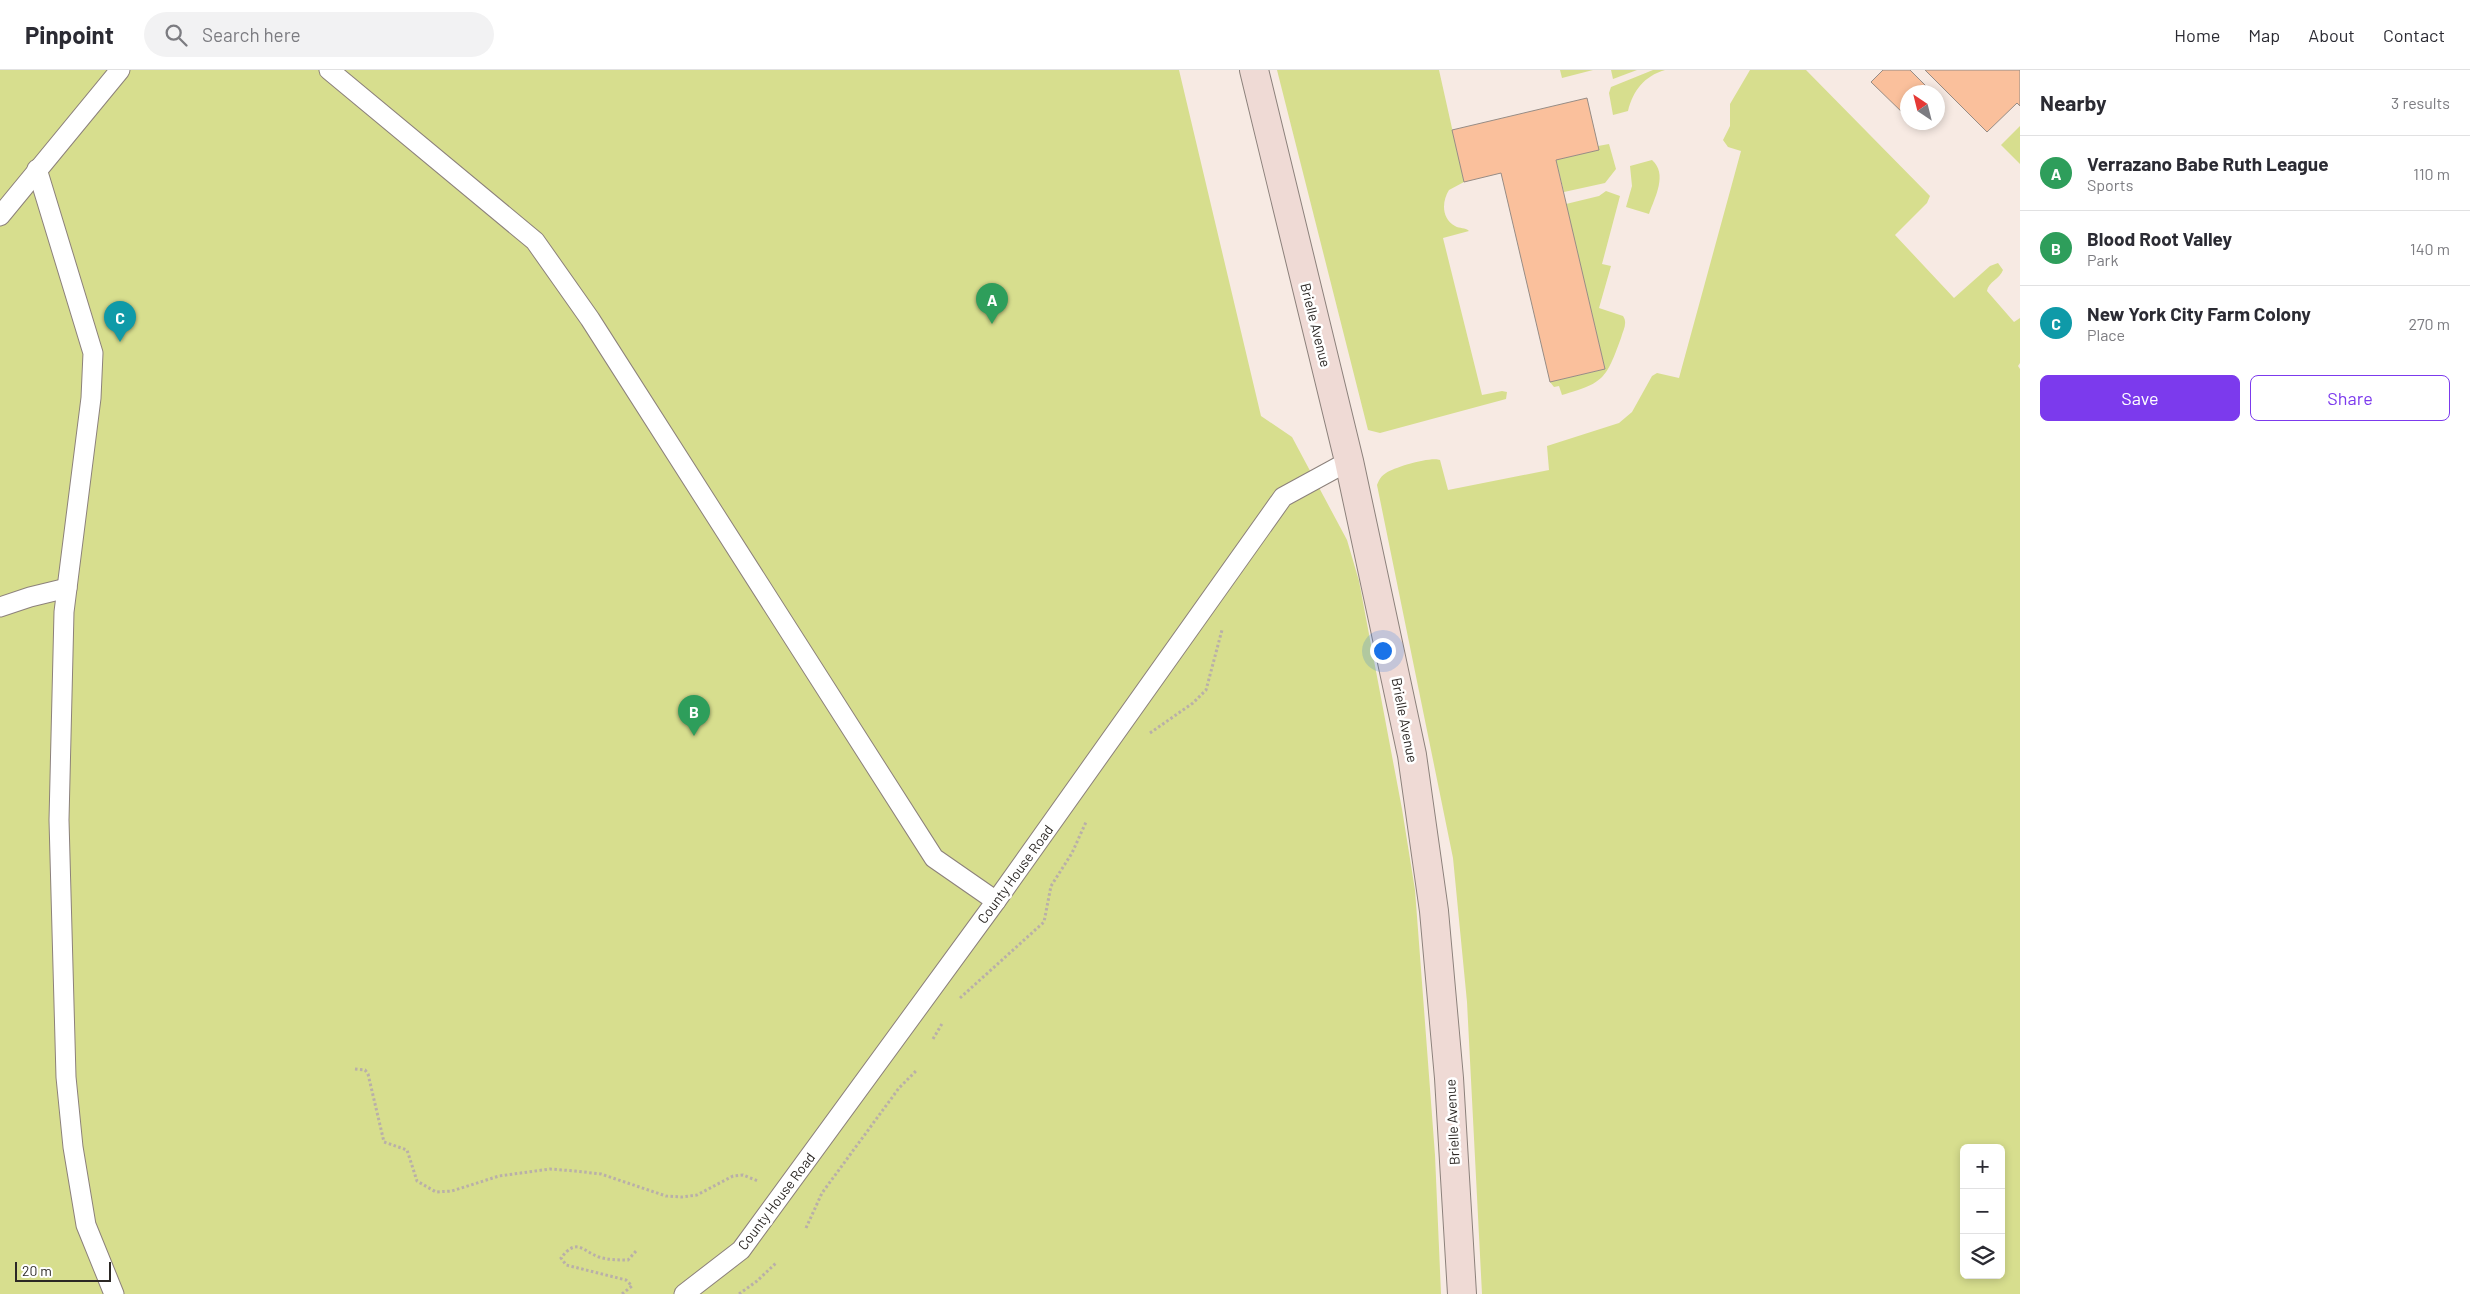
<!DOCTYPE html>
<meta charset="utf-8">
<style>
:root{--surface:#fff;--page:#f2f2f3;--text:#2b2b33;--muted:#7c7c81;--line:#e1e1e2;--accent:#7c3aed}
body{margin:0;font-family:Barlow,sans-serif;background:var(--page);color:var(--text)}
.controls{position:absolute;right:15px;bottom:15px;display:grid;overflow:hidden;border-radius:8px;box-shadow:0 2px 8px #0003}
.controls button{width:45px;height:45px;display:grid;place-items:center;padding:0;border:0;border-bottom:1px solid var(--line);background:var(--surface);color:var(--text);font:25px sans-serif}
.compass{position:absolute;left:1900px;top:15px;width:45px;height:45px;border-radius:50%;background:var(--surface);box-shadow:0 2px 8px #0003;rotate:325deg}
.scale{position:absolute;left:15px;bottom:12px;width:96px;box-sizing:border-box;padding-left:5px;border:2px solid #2c2825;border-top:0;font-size:14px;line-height:18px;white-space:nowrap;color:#2c2825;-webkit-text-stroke:4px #fff;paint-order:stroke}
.you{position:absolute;left:1382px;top:580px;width:18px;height:18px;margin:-12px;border:4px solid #fff;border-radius:50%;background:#1a73e8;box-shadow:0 0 0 8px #1a73e833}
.badge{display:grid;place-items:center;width:32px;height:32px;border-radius:50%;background:var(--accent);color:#fff;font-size:16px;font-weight:700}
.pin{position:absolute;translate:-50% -41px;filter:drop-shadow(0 1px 2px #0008)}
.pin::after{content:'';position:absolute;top:26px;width:18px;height:15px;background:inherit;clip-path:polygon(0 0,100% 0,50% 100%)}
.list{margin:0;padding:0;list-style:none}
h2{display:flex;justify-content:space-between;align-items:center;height:65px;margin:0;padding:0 20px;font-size:21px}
h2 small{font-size:16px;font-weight:400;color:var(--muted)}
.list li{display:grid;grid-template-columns:32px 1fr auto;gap:15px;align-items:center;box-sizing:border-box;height:75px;padding:0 20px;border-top:1px solid var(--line)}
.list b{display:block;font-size:19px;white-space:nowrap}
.list p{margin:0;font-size:16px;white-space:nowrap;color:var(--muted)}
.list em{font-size:16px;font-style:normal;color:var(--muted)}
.actions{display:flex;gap:10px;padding:15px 20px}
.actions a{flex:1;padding:11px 0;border:1px solid var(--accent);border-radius:8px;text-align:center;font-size:18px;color:var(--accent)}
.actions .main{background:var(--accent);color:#fff}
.icon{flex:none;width:28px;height:28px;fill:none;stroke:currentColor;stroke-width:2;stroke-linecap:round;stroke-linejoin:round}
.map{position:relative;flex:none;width:2020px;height:1224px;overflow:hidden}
header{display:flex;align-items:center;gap:30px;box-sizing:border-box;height:70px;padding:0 25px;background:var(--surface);border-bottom:1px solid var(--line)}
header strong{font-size:24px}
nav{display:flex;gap:28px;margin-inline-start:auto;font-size:18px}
.search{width:350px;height:45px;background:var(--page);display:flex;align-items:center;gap:12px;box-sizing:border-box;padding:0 18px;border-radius:28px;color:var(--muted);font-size:19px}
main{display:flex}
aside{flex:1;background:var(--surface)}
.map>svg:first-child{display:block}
</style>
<header>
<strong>Pinpoint</strong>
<div class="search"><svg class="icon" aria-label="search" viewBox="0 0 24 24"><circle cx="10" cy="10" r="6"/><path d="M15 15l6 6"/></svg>Search here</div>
<nav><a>Home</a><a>Map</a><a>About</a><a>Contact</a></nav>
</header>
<main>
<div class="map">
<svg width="2020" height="1224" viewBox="0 0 2020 1224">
<rect width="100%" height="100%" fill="#f7eae3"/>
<g fill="#d7de8e" fill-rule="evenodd">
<path d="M 0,0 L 1179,0 L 1261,346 L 1292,367 L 1347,470 L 1359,511 L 1402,739 L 1415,820 L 1435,1085 L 1441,1224 L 0,1224 Z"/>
<path d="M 1277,0 L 1439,0 L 1464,112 L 1449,120 C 1442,131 1441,148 1455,156 C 1460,159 1465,157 1469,161 L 1443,168 L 1482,325 L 1502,321 L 1507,322 L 1506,329 L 1380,363 L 1368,360 Z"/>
<path d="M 1560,0 L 1593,0 L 1562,8 Z"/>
<path d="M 1611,0 L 1637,0 L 1613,9 Z"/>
<path d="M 1653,0 L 1665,0 C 1644,6 1633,21 1628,41 L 1613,45 L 1609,23 L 1611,17 Z"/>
<path d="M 1750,0 L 1806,0 L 1930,126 L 1927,133 L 1895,165 L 1954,228 L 1990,196 L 1998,193 L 2003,200 C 2000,209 1988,212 1987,221 L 2014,252 L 2020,248 L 2020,293 L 2018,296 L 2020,299 L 2020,1224 L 1482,1224 L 1467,932 L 1453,788 L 1377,415 C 1379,410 1381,406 1386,403 C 1394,397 1432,386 1440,390 L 1448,420 L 1549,400 L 1547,376 L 1619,353 L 1632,342 L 1652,306 L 1657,303 L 1679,308 L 1741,81 L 1728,77 L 1723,70 L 1730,56 L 1730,34 ZM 1964,1078 L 2001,1078 L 2001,1205 L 1964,1205 Z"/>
<path d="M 2020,56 L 2020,94 L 2001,75 Z"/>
<path d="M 1609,74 L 1616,99 L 1605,113 L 1564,122 L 1556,90 L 1598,80 L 1598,76 Z"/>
<path d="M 1652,90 C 1668,104 1655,127 1649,144 L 1626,137 L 1632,116 L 1630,96 Z"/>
<path d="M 1606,121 L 1620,126 L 1602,194 L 1611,196 L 1599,238 L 1623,246 C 1628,253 1623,260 1621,268 C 1606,309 1604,313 1562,325 L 1559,316 L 1554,317 L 1550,312 L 1605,299 L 1566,134 L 1599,126 Z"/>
</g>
<g fill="#fac09c" stroke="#978c85">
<path d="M 1883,0 L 1910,0 L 1931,21 L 1908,22 L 1906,46 L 1871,12 Z"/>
<path d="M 1925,0 L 2020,0 L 2020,36 L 2017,33 L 1987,62 Z"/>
<path d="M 1587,28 L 1599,80 L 1556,90 L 1605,299 L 1550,312 L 1501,103 L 1464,112 L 1452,60 Z"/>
</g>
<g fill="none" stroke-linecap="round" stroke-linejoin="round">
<g stroke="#8c817b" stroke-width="21">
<g id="lane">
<path d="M 329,0 L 535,171 L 590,249 L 934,788 L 996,831"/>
<path d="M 37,99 L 93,283 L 91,328 L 64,542 L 59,750 L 66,1007 L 73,1077 L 86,1155 L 114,1224"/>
<path d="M 0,146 L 120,0"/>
<path d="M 0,537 L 30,527 L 67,518"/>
<path d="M 684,1224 L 741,1180 L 996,831 L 1283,427 L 1349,391"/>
</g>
</g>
<g stroke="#8c817b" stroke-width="30">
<path id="secondary" d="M 1254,0 L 1349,391 L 1412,685 L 1434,841 L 1449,1008 L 1462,1224"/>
</g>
<g stroke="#b9afa9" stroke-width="3" stroke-dasharray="2.5 2.5" stroke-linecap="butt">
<path d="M 1150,663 L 1193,633 L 1206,620 L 1222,560"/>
<path d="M 960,928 L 1044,852 L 1051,816 L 1072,783 L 1086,752"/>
<path d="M 933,969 L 943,952"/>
<path d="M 355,999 L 365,1000 L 368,1004 L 384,1072 L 407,1080 L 417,1111 L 436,1122 L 452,1121 L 499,1106 L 550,1099 L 575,1101 L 601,1104 L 666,1126 L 682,1127 L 697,1125 L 733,1106 L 743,1105 L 758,1111"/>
<path d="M 806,1158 L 822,1123 L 899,1018 L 916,1001"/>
<path d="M 622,1224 L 632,1216 L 626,1210 L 566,1195 L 561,1188 C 577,1167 582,1181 599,1187 C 608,1190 618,1190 628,1190 L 637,1180"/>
<path d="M 739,1224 L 757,1211 L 776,1193"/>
</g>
<use href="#lane" stroke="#fff" stroke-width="19"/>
<use href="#secondary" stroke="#efdad5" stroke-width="28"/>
</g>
<g text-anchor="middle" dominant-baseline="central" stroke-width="5" stroke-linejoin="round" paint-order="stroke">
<g font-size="14" fill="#2c2825" stroke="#fff">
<text transform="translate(1316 255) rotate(76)">Brielle Avenue</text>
<text transform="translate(1405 650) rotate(79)">Brielle Avenue</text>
<text transform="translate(1015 804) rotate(-54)">County House Road</text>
<text transform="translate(1452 1052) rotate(-93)">Brielle Avenue</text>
<text transform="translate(776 1131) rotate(-53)">County House Road</text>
</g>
</g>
</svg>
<div class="controls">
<button>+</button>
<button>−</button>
<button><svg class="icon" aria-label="layers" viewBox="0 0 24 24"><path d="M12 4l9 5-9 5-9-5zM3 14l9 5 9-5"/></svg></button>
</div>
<svg class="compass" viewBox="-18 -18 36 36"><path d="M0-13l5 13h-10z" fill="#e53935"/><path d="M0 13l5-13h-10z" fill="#7c7c81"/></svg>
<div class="scale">20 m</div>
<div class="you"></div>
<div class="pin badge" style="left:992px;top:254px;background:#2e9e5b">A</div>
<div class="pin badge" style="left:694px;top:666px;background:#2e9e5b">B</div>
<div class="pin badge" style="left:120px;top:272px;background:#0f9aa8">C</div>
</div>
<aside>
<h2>Nearby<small>3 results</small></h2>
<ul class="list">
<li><span class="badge" style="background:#2e9e5b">A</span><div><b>Verrazano Babe Ruth League</b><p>Sports</p></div><em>110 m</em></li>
<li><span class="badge" style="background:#2e9e5b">B</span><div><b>Blood Root Valley</b><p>Park</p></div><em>140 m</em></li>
<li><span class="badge" style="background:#0f9aa8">C</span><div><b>New York City Farm Colony</b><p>Place</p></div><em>270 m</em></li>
</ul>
<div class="actions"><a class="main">Save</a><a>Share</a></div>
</aside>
</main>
